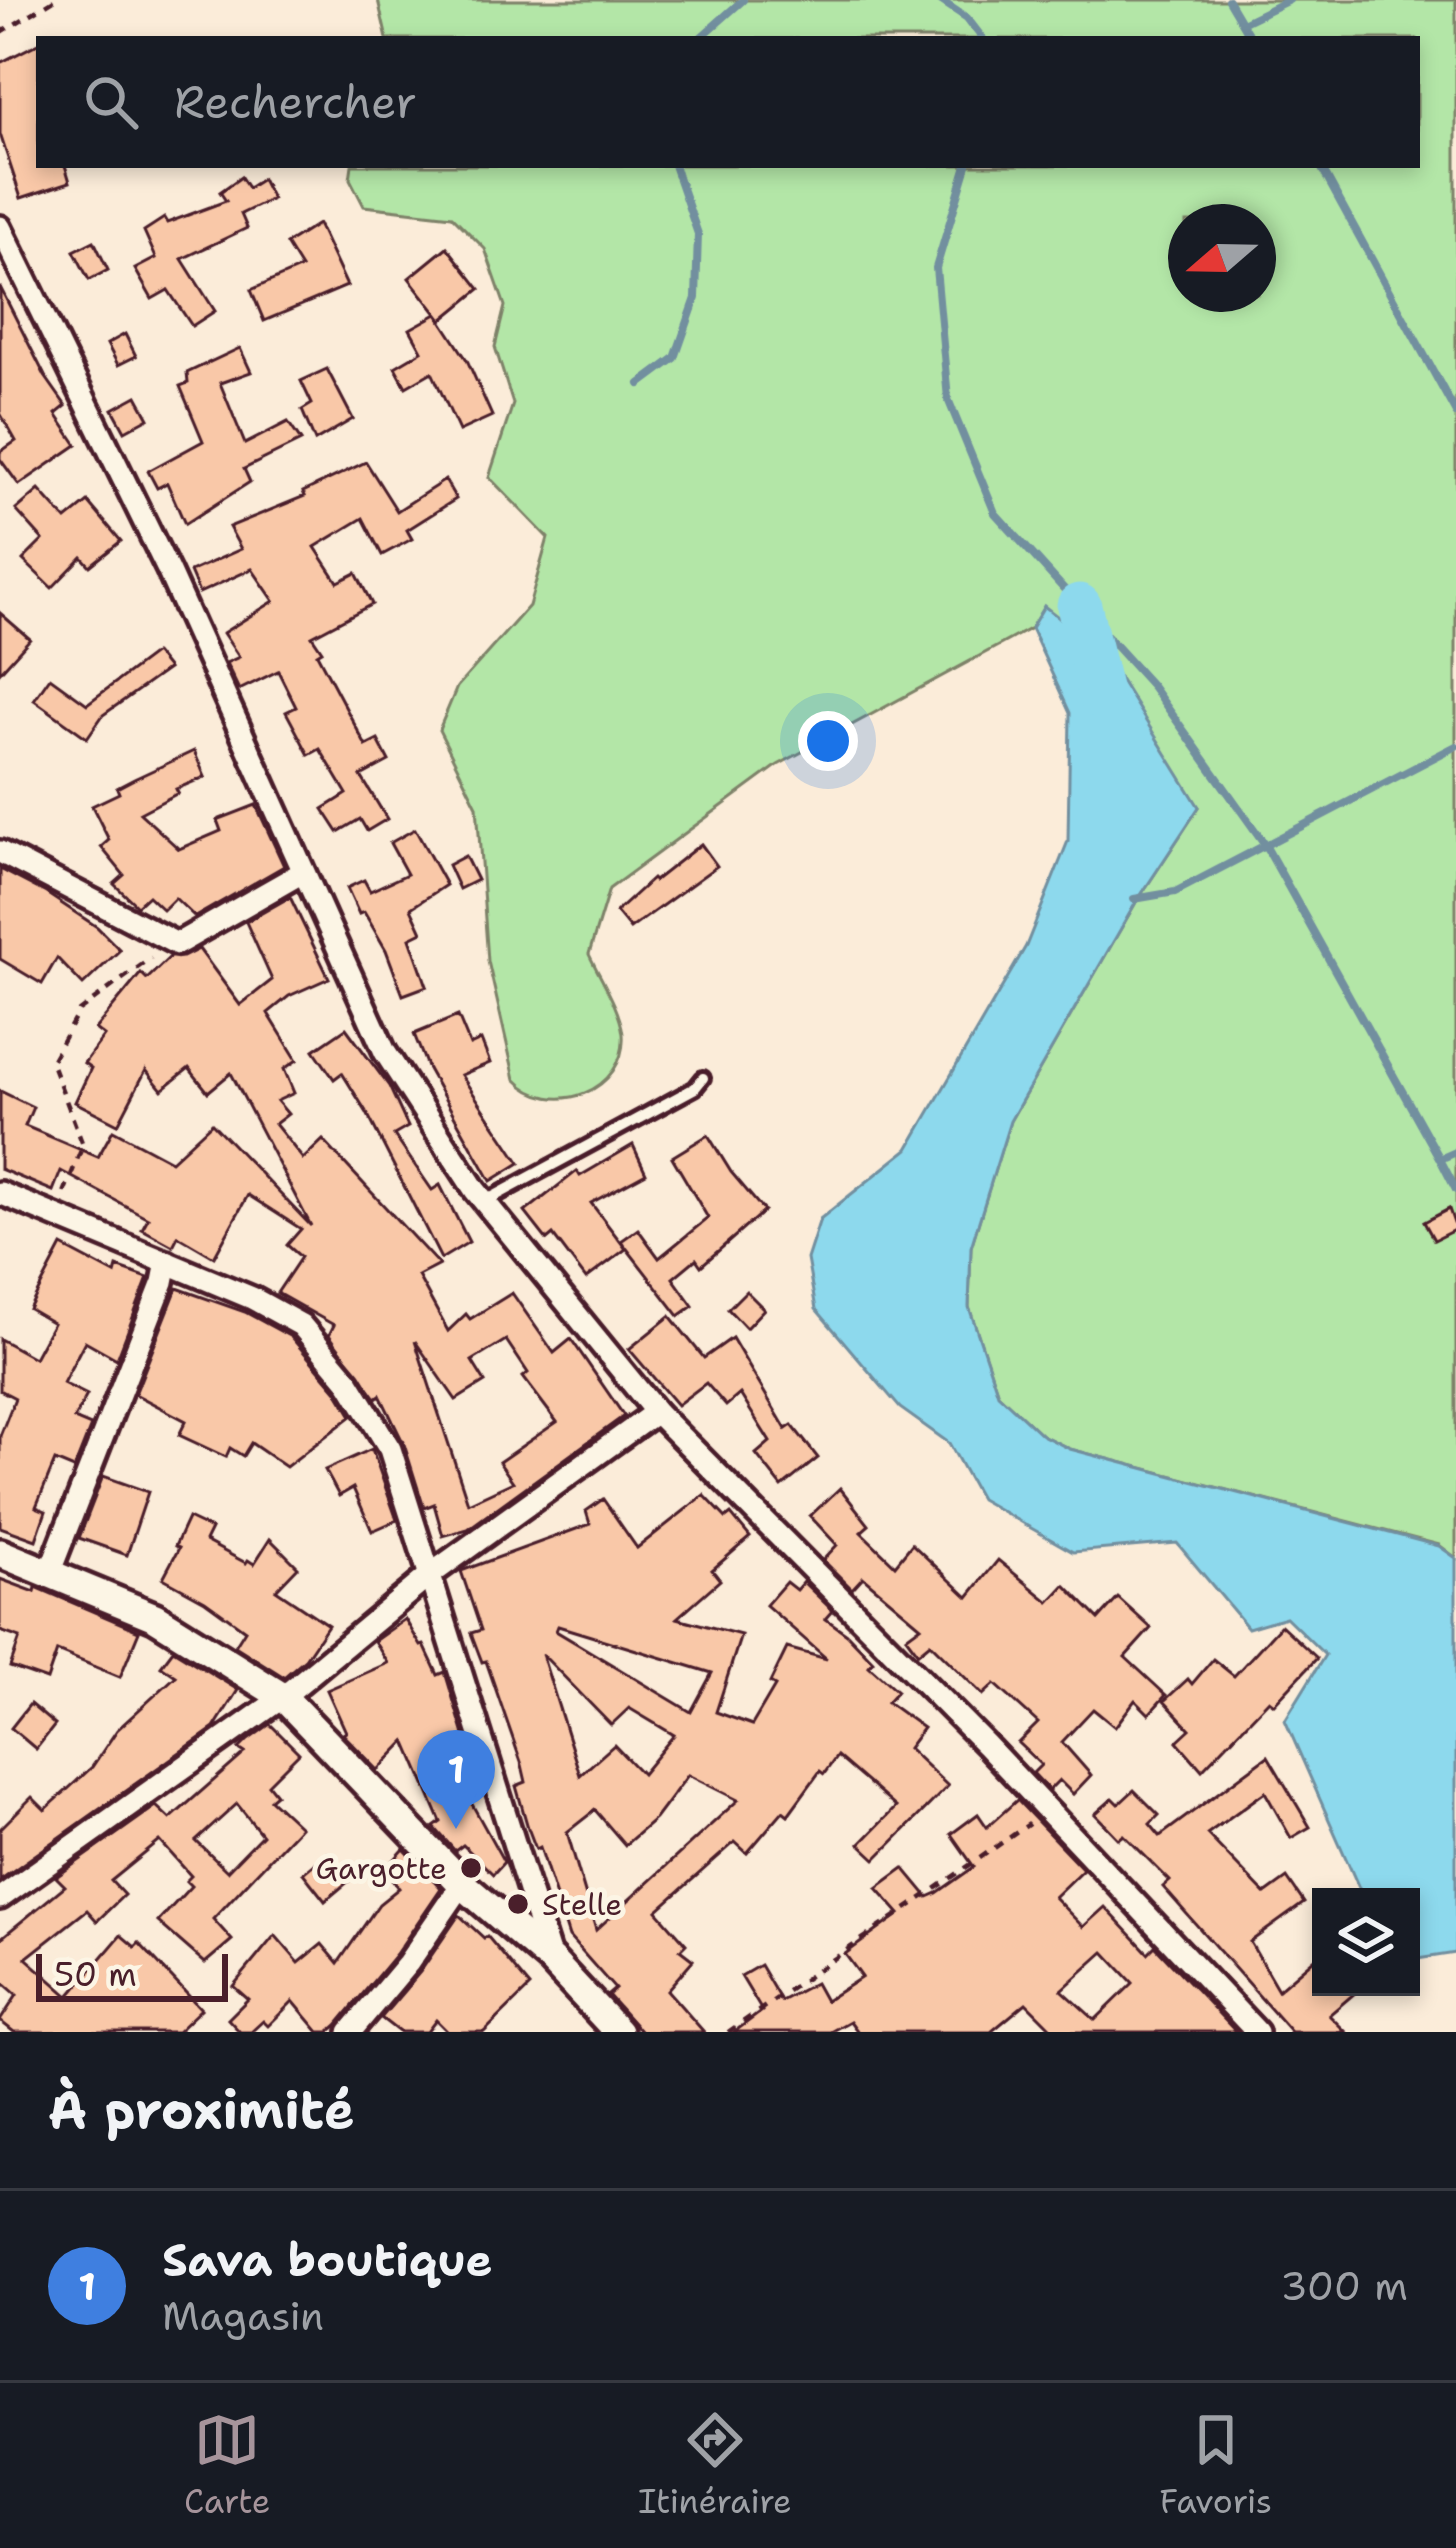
<!DOCTYPE html>
<html lang="fr">
<meta charset="utf-8">
<style>
:root{--surface:#171b24;--page:#20242c;--text:#f1f3f6;--muted:#9ea1a6;--line:#363941;--accent:#a6949b}
body{margin:0;font-family:"Shantell Sans",sans-serif;background:var(--page);color:var(--text)}
.controls{position:absolute;right:36px;bottom:36px;display:grid;overflow:hidden;border-radius:0px;box-shadow:0 6px 18px #0003}
.controls button{width:108px;height:108px;display:grid;place-items:center;padding:0;border:0;border-bottom:3px solid var(--line);background:var(--surface);color:var(--text);font:60px sans-serif}
.compass{position:absolute;left:1168px;top:204px;width:108px;height:108px;border-radius:50%;background:var(--surface);box-shadow:0 6px 18px #0003;rotate:250deg}
.scale{position:absolute;left:36px;bottom:30px;width:192px;box-sizing:border-box;padding-left:12px;border:6px solid #4a1f2b;border-top:0;font-size:33px;line-height:42px;white-space:nowrap;color:#4a1f2b;-webkit-text-stroke:9px #fcf5e5;paint-order:stroke}
.you{position:absolute;left:828px;top:741px;width:42px;height:42px;margin:-30px;border:9px solid #fff;border-radius:50%;background:#1a73e8;box-shadow:0 0 0 18px #1a73e833}
.badge{display:grid;place-items:center;width:78px;height:78px;border-radius:50%;background:var(--accent);color:#fff;font-size:39px;font-weight:700}
.pin{position:absolute;translate:-50% -99px;filter:drop-shadow(0 3px 6px #0008)}
.pin::after{content:'';position:absolute;top:63px;width:42px;height:36px;background:inherit;clip-path:polygon(0 0,100% 0,50% 100%)}
.list{margin:0;padding:0;list-style:none}
h2{display:flex;justify-content:space-between;align-items:center;height:156px;margin:0;padding:0 48px;font-size:51px}
h2 small{font-size:39px;font-weight:400;color:var(--muted)}
.list li{display:grid;grid-template-columns:78px 1fr auto;gap:36px;align-items:center;box-sizing:border-box;height:192px;padding:0 48px;border-top:3px solid var(--line)}
.list b{display:block;font-size:45px;white-space:nowrap}
.list p{margin:0;font-size:39px;white-space:nowrap;color:var(--muted)}
.list em{font-size:39px;font-style:normal;color:var(--muted)}
.icon{flex:none;width:66px;height:66px;fill:none;stroke:currentColor;stroke-width:2;stroke-linecap:round;stroke-linejoin:round}
.map{position:relative;flex:none;width:1456px;height:2032px;overflow:hidden}
.search{position:absolute;background:var(--surface);box-shadow:0 6px 18px #0003;left:36px;right:36px;top:36px;height:132px;display:flex;align-items:center;gap:30px;box-sizing:border-box;padding:0 42px;border-radius:0px;color:var(--muted);font-size:45px}
.sheet{height:348px;background:var(--surface)}
nav{display:flex;justify-content:space-around;align-items:center;box-sizing:border-box;height:168px;border-top:3px solid var(--line);background:var(--surface);font-size:33px;color:var(--muted)}
nav a{display:grid;justify-items:center;gap:6px}
nav .on{color:var(--accent)}
.map>svg:first-child{display:block}
</style>
<div class="map">
<svg width="1456" height="2032" viewBox="0 0 1456 2032">
<rect width="100%" height="100%" fill="#fbecd9"/>
<filter id="ink" filterUnits="userSpaceOnUse"><feTurbulence type="fractalNoise" baseFrequency=".00833" numOctaves="2"/><feDisplacementMap in="SourceGraphic" scale="24" xChannelSelector="R" yChannelSelector="G"/><feConvolveMatrix kernelMatrix="1 2 1 2 8 2 1 2 1" color-interpolation-filters="sRGB"/></filter>
<g filter="url(#ink)">
<path fill="#b3e6a7" stroke="#7e8269" stroke-width="3" fill-rule="evenodd" d="M 378,0 L 1456,0 L 1456,1558 L 1439,1545 L 1070,1449 L 1042,1435 L 998,1394 L 969,1307 L 971,1247 L 1010,1121 L 1135,904 L 1199,807 L 1044,607 L 1031,628 L 778,765 L 609,889 L 589,954 C 600,978 620,1008 623,1034 C 627,1091 552,1120 515,1079 L 488,961 L 477,806 L 439,730 L 457,687 L 529,606 L 548,538 L 489,477 L 513,404 L 495,347 L 505,306 L 485,249 L 452,216 L 364,206 L 350,179 L 352,165 L 1417,165 L 1417,39 L 387,39 ZM 1186,222 L 1258,222 L 1258,294 L 1186,294 Z"/>
<path fill="#8dd9ed" stroke="#728f9f" stroke-width="3" d="M 1044,606 L 1104,653 L 1199,807 L 1135,904 L 1010,1121 L 971,1247 L 969,1307 L 998,1394 L 1042,1435 L 1070,1449 L 1439,1546 L 1456,1558 L 1456,1953 L 1411,1960 L 1411,1897 L 1363,1897 L 1285,1720 L 1325,1655 L 1286,1617 L 1248,1628 L 1177,1543 L 1073,1552 L 980,1499 L 949,1443 L 900,1408 L 816,1309 L 807,1259 L 820,1219 L 908,1149 L 1026,946 L 1068,841 L 1070,713 L 1031,628 Z"/>
<g fill="none" stroke-linecap="round" stroke-linejoin="round">
<g stroke="#728f9f" stroke-width="8">
<path d="M 940,0 L 967,18 L 983,39"/>
<path d="M 1228,0 L 1251,39"/>
<path d="M 1242,23 L 1289,0"/>
<path d="M 699,39 L 743,0"/>
<path d="M 967,165 L 936,268 L 948,399 L 995,513 L 1152,686 L 1264,843 L 1440,1159"/>
<path d="M 1320,165 L 1456,413"/>
<path d="M 640,384 L 675,358 L 696,298 L 698,234 L 674,165"/>
<path d="M 1134,899 L 1175,892 L 1456,746"/>
<path d="M 1456,1152 L 1440,1159 L 1456,1190"/>
</g>
<path stroke="#8dd9ed" stroke-width="45" d="M 1079,606 L 1101,696"/>
</g>
<g fill="#f9c8a8" stroke="#4a1f2b" stroke-width="3" fill-rule="evenodd">
<path d="M 39,43 L 39,165 L 65,165 L 70,182 L 21,198 L 0,134 L 0,63 Z"/>
<path d="M 241,177 L 248,188 L 262,179 L 272,199 L 241,214 L 247,228 L 182,259 L 215,311 L 192,326 L 168,290 L 152,299 L 135,269 L 156,258 L 144,231 L 164,218 L 167,223 L 226,201 L 220,192 Z"/>
<path d="M 318,224 L 347,286 L 264,321 L 251,290 L 301,268 L 286,244 Z"/>
<path d="M 94,241 L 108,270 L 89,280 L 74,251 Z"/>
<path d="M 447,247 L 480,289 L 442,320 L 409,278 Z"/>
<path d="M 0,287 L 45,376 L 66,406 L 56,414 L 77,445 L 19,485 L 0,459 L 0,452 L 16,441 L 0,413 Z"/>
<path d="M 437,314 L 467,360 L 492,416 L 459,431 L 432,372 L 406,387 L 395,367 L 422,351 L 410,329 Z"/>
<path d="M 125,334 L 136,356 L 118,365 L 107,344 Z"/>
<path d="M 240,348 L 251,372 L 220,383 L 245,444 L 288,422 L 301,441 L 244,469 L 250,482 L 185,524 L 167,483 L 157,488 L 148,471 L 203,441 L 180,386 L 188,383 L 187,373 Z"/>
<path d="M 327,369 L 353,419 L 315,441 L 302,410 L 312,404 L 301,381 Z"/>
<path d="M 137,396 L 149,418 L 125,431 L 113,409 Z"/>
<path d="M 366,462 L 397,511 L 445,480 L 456,499 L 407,530 L 412,539 L 382,555 L 363,518 L 315,547 L 338,582 L 356,573 L 372,604 L 312,636 L 322,651 L 317,654 L 366,746 L 378,740 L 389,761 L 361,776 L 387,819 L 367,831 L 360,819 L 338,832 L 323,809 L 347,794 L 320,749 L 309,755 L 286,712 L 296,707 L 278,671 L 239,690 L 226,663 L 239,657 L 223,633 L 274,601 L 252,569 L 199,593 L 190,572 L 241,549 L 229,527 L 305,496 L 303,492 Z"/>
<path d="M 39,490 L 66,520 L 88,502 L 121,541 L 90,566 L 82,557 L 52,588 L 23,560 L 43,540 L 16,510 Z"/>
<path d="M 0,613 L 30,639 L 0,672 Z"/>
<path d="M 155,653 L 168,669 L 103,715 L 87,738 L 34,700 L 50,677 L 87,704 Z"/>
<path d="M 194,751 L 205,777 L 176,789 L 178,793 L 140,813 L 179,849 L 221,831 L 217,820 L 256,805 L 284,866 L 195,917 L 175,898 L 163,910 L 148,896 L 137,906 L 114,884 L 124,875 L 101,847 L 109,840 L 92,806 L 119,793 L 117,788 L 134,779 Z"/>
<path d="M 415,829 L 446,885 L 411,908 L 422,932 L 410,938 L 427,986 L 403,995 L 386,950 L 364,912 L 359,914 L 347,888 L 364,880 L 370,891 L 407,874 L 390,843 Z"/>
<path d="M 701,844 L 717,866 L 630,929 L 616,912 L 652,879 L 654,881 Z"/>
<path d="M 465,856 L 477,880 L 459,889 L 448,865 Z"/>
<path d="M 0,869 L 46,893 L 97,927 L 120,950 L 83,985 L 57,958 L 42,984 L 0,959 Z"/>
<path d="M 290,897 L 329,978 L 289,996 L 268,1013 L 297,1060 L 284,1069 L 294,1093 L 277,1101 L 288,1114 L 275,1124 L 303,1159 L 323,1140 L 439,1265 L 418,1276 L 448,1331 L 466,1314 L 470,1319 L 512,1293 L 554,1353 L 571,1339 L 624,1416 L 468,1529 L 443,1536 L 434,1504 L 424,1508 L 404,1444 L 380,1395 L 376,1398 L 329,1335 L 334,1325 L 277,1293 L 301,1257 L 287,1245 L 301,1229 L 248,1195 L 214,1257 L 178,1236 L 173,1246 L 142,1229 L 148,1218 L 61,1171 L 53,1191 L 0,1169 L 0,1091 L 33,1107 L 25,1126 L 98,1157 L 113,1130 L 171,1161 L 212,1123 L 311,1226 L 231,1073 L 208,1092 L 189,1068 L 162,1090 L 146,1070 L 118,1124 L 75,1102 L 91,1068 L 84,1063 L 104,1036 L 95,1029 L 141,973 L 147,979 L 170,957 L 183,957 L 199,949 L 240,1005 L 272,980 L 246,922 ZM 506,1340 L 528,1373 L 523,1377 L 557,1422 L 499,1462 L 513,1482 L 468,1503 L 415,1341 L 456,1400 L 485,1382 L 472,1361 Z"/>
<path d="M 458,1016 L 470,1045 L 481,1040 L 490,1063 L 461,1075 L 520,1163 L 491,1181 L 428,1069 L 414,1034 Z"/>
<path d="M 346,1028 L 389,1086 L 408,1127 L 394,1135 L 432,1190 L 440,1185 L 469,1242 L 441,1259 L 367,1113 L 342,1073 L 334,1079 L 314,1050 Z"/>
<path d="M 708,1135 L 731,1172 L 764,1211 L 701,1266 L 696,1259 L 673,1278 L 693,1306 L 679,1316 L 621,1241 L 638,1229 L 659,1258 L 708,1218 L 672,1157 Z"/>
<path d="M 633,1145 L 646,1173 L 591,1203 L 626,1249 L 586,1279 L 553,1235 L 547,1240 L 525,1212 L 577,1171 L 580,1176 Z"/>
<path d="M 1449,1209 L 1456,1229 L 1434,1240 L 1424,1222 Z"/>
<path d="M 62,1246 L 115,1274 L 117,1267 L 148,1278 L 117,1359 L 85,1341 L 63,1383 L 87,1395 L 74,1419 L 91,1426 L 74,1469 L 55,1461 L 36,1507 L 46,1511 L 36,1540 L 0,1527 L 0,1436 L 15,1398 L 0,1390 L 0,1339 L 34,1358 L 53,1323 L 29,1309 Z"/>
<path d="M 177,1288 L 245,1312 L 291,1337 L 337,1391 L 352,1416 L 286,1467 L 251,1443 L 243,1456 L 230,1448 L 226,1457 L 179,1435 L 186,1421 L 135,1394 Z"/>
<path d="M 746,1291 L 764,1309 L 746,1328 L 728,1309 Z"/>
<path d="M 670,1316 L 704,1358 L 732,1338 L 786,1429 L 792,1425 L 818,1458 L 782,1487 L 756,1454 L 770,1442 L 740,1394 L 726,1406 L 706,1383 L 677,1405 L 629,1349 Z"/>
<path d="M 372,1449 L 397,1520 L 372,1531 L 353,1488 L 339,1496 L 325,1470 Z"/>
<path d="M 103,1476 L 148,1492 L 127,1555 L 79,1538 Z"/>
<path d="M 840,1488 L 869,1525 L 861,1532 L 895,1565 L 912,1544 L 968,1597 L 998,1560 L 1049,1602 L 1065,1585 L 1099,1619 L 1118,1598 L 1151,1628 L 1125,1657 L 1166,1695 L 1149,1714 L 1135,1700 L 1115,1727 L 1093,1709 L 1062,1742 L 1091,1775 L 1073,1794 L 1059,1780 L 1049,1790 L 1033,1773 L 1041,1765 L 1018,1743 L 1038,1723 L 995,1684 L 983,1695 L 930,1643 L 918,1653 L 906,1637 L 921,1626 L 863,1577 L 852,1589 L 823,1560 L 837,1545 L 810,1516 Z"/>
<path d="M 704,1495 L 726,1518 L 731,1514 L 750,1537 L 712,1570 L 720,1580 L 677,1618 L 741,1635 L 716,1712 L 752,1725 L 775,1686 L 770,1683 L 787,1648 L 827,1659 L 766,1605 L 786,1582 L 796,1590 L 803,1582 L 833,1611 L 826,1619 L 847,1634 L 873,1661 L 869,1666 L 897,1691 L 887,1702 L 923,1728 L 908,1748 L 948,1786 L 876,1859 L 860,1844 L 896,1807 L 837,1756 L 824,1774 L 820,1771 L 788,1815 L 783,1811 L 747,1853 L 735,1842 L 657,1911 L 686,1944 L 680,1950 L 693,1960 L 667,1990 L 704,2032 L 641,2032 L 608,1995 L 615,1989 L 569,1937 L 540,1847 L 536,1849 L 528,1828 L 516,1786 L 526,1782 L 522,1765 L 486,1661 L 482,1662 L 471,1633 L 481,1630 L 461,1571 L 590,1524 L 586,1511 L 603,1499 L 637,1548 ZM 558,1626 L 712,1673 L 691,1712 L 556,1631 ZM 542,1654 L 611,1725 L 629,1708 L 674,1735 L 642,1774 L 614,1745 L 580,1775 ZM 688,1775 L 738,1800 L 596,1930 L 567,1832 L 595,1810 L 625,1845 L 655,1819 Z"/>
<path d="M 188,1518 L 211,1529 L 205,1541 L 246,1563 L 248,1560 L 254,1564 L 270,1539 L 298,1567 L 276,1590 L 328,1625 L 305,1659 L 284,1677 L 235,1646 L 245,1630 L 205,1601 L 163,1578 L 179,1548 L 175,1546 Z"/>
<path d="M 0,1579 L 35,1592 L 36,1587 L 139,1631 L 120,1677 L 57,1651 L 47,1680 L 10,1667 L 20,1638 L 0,1631 Z"/>
<path d="M 405,1619 L 421,1646 L 424,1645 L 438,1675 L 445,1672 L 464,1735 L 452,1741 L 474,1794 L 468,1797 L 504,1862 L 493,1874 L 463,1845 L 455,1851 L 434,1827 L 441,1822 L 406,1741 L 378,1770 L 343,1734 L 346,1732 L 327,1690 L 388,1663 L 374,1641 Z"/>
<path d="M 1281,1625 L 1317,1658 L 1274,1704 L 1269,1700 L 1202,1770 L 1177,1741 L 1190,1729 L 1164,1701 L 1188,1679 L 1192,1684 L 1213,1659 L 1234,1676 Z"/>
<path d="M 173,1650 L 238,1690 L 214,1728 L 0,1880 L 0,1829 L 32,1797 L 45,1810 L 92,1767 L 117,1730 L 176,1676 L 161,1666 Z"/>
<path d="M 30,1704 L 55,1725 L 36,1749 L 11,1728 Z"/>
<path d="M 270,1724 L 299,1753 L 268,1784 L 276,1794 L 270,1799 L 300,1827 L 213,1919 L 232,1940 L 205,1963 L 158,1922 L 191,1886 L 186,1881 L 191,1876 L 160,1841 L 111,1881 L 124,1895 L 97,1921 L 87,1910 L 26,1958 L 69,1996 L 121,1935 L 135,1947 L 139,1943 L 201,2009 L 177,2032 L 14,2032 L 0,2021 L 17,1995 L 0,1980 L 0,1939 L 65,1886 L 56,1877 L 156,1806 L 170,1819 L 245,1753 L 239,1749 L 248,1740 ZM 237,1804 L 262,1835 L 227,1871 L 196,1841 Z"/>
<path d="M 1268,1756 L 1310,1827 L 1291,1838 L 1265,1792 L 1207,1834 L 1265,1894 L 1287,1878 L 1304,1903 L 1250,1942 L 1278,1990 L 1321,1953 L 1321,1987 L 1362,1987 L 1329,2015 L 1346,2032 L 1291,2032 L 1163,1887 L 1170,1881 L 1124,1835 L 1119,1839 L 1095,1814 L 1113,1798 L 1119,1804 L 1134,1790 L 1159,1815 L 1150,1824 L 1160,1836 Z"/>
<path d="M 1017,1800 L 1083,1869 L 1054,1897 L 1083,1927 L 1105,1907 L 1148,1953 L 1155,1946 L 1236,2032 L 1055,2032 L 1026,2003 L 991,2032 L 858,2032 L 850,2021 L 830,2032 L 734,2032 L 762,2011 L 741,1976 L 760,1965 L 781,2001 L 815,1983 L 825,2001 L 862,1977 L 845,1954 L 900,1914 L 877,1888 L 904,1868 L 928,1897 L 937,1893 L 974,1867 L 951,1834 L 978,1814 L 987,1827 ZM 1104,1952 L 1133,1983 L 1095,2020 L 1062,1990 Z"/>
<path d="M 404,1849 L 441,1888 L 396,1954 L 337,2025 L 329,2032 L 319,2032 L 293,2001 L 268,2026 L 263,2021 L 251,2032 L 240,2032 L 228,2019 L 248,1999 L 233,1986 L 275,1935 L 299,1963 L 322,1944 L 338,1963 L 379,1904 L 399,1888 L 385,1870 Z"/>
<path d="M 327,1853 L 350,1880 L 325,1901 L 303,1873 Z"/>
<path d="M 459,1915 L 484,1938 L 487,1936 L 530,1987 L 484,2032 L 448,2032 L 436,2020 L 427,2032 L 399,2032 L 381,2018 L 420,1972 Z"/>
</g>
<g fill="none" stroke-linecap="round" stroke-linejoin="round">
<g stroke="#4a1f2b" stroke-width="20">
<path id="lane" d="M 484,1202 L 695,1088 L 703,1078"/>
</g>
<g stroke="#4a1f2b" stroke-width="30">
<g id="street">
<path d="M 0,227 L 168,570 L 385,1052 L 475,1190 L 656,1412 L 986,1745 L 1257,2032"/>
<path d="M 0,852 L 177,944 L 303,872"/>
<path d="M 0,1193 L 252,1298 L 301,1325 L 349,1382 L 390,1449 L 551,1960"/>
<path d="M 50,1571 L 163,1282 L 167,1262"/>
<path d="M 0,1898 L 283,1697 L 430,1575 L 656,1412"/>
<path d="M 350,2032 L 408,1963 L 462,1884"/>
</g>
</g>
<g stroke="#4a1f2b" stroke-width="36">
<path id="secondary" d="M 0,1553 L 155,1617 L 283,1697 L 462,1884 L 551,1960 L 618,2032"/>
</g>
<g stroke="#4a1f2b" stroke-width="4.5" stroke-dasharray="9 9" stroke-linecap="butt">
<path d="M 0,33 L 54,0"/>
<path d="M 64,1193 L 83,1145 L 51,1061 L 79,1011 L 151,958"/>
<path d="M 728,2032 L 1029,1824"/>
</g>
<use href="#lane" stroke="#fcf5e5" stroke-width="10"/>
<use href="#street" stroke="#fcf5e5" stroke-width="21"/>
<use href="#secondary" stroke="#fcf5e5" stroke-width="27"/>
</g>
</g>
<g fill="#4a1f2b" stroke="#fcf5e5" stroke-width="4.5">
<circle cx="471" cy="1868" r="12"/>
<circle cx="518" cy="1904" r="12"/>
</g>
<g text-anchor="middle" dominant-baseline="central" stroke-width="10" stroke-linejoin="round" paint-order="stroke">
<g font-size="30" fill="#4a1f2b" stroke="#fcf5e5" text-anchor="end">
<text x="447" y="1868">Gargotte</text>
<text x="542" y="1904" text-anchor="start">Stelle</text>
</g>
</g>
</svg>
<div class="controls">
<button><svg class="icon" aria-label="layers" viewBox="0 0 24 24"><path d="M12 4l9 5-9 5-9-5zM3 14l9 5 9-5"/></svg></button>
</div>
<svg class="compass" viewBox="-18 -18 36 36"><path d="M0-13l5 13h-10z" fill="#e53935"/><path d="M0 13l5-13h-10z" fill="#9ea1a6"/></svg>
<div class="scale">50 m</div>
<div class="you"></div>
<div class="pin badge" style="left:456px;top:1829px;background:#3f7fe0">1</div>
<div class="search"><svg class="icon" aria-label="search" viewBox="0 0 24 24"><circle cx="10" cy="10" r="6"/><path d="M15 15l6 6"/></svg>Rechercher</div>
</div>
<section class="sheet">
<h2>À proximité<small></small></h2>
<ul class="list">
<li><span class="badge" style="background:#3f7fe0">1</span><div><b>Sava boutique</b><p>Magasin</p></div><em>300 m</em></li>
</ul>
</section>
<nav>
<a class="on"><svg class="icon" aria-label="map" viewBox="0 0 24 24"><path d="M3 6l6-2 6 2 6-2v14l-6 2-6-2-6 2zM9 4v14M15 6v14"/></svg>Carte</a>
<a><svg class="icon" aria-label="directions" viewBox="0 0 24 24"><path d="M12 3l9 9-9 9-9-9zM9 14v-3h6M13 9l2 2-2 2"/></svg>Itinéraire</a>
<a><svg class="icon" aria-label="saved" viewBox="0 0 24 24"><path d="M7 4h10v16l-5-4-5 4z"/></svg>Favoris</a>
</nav>
